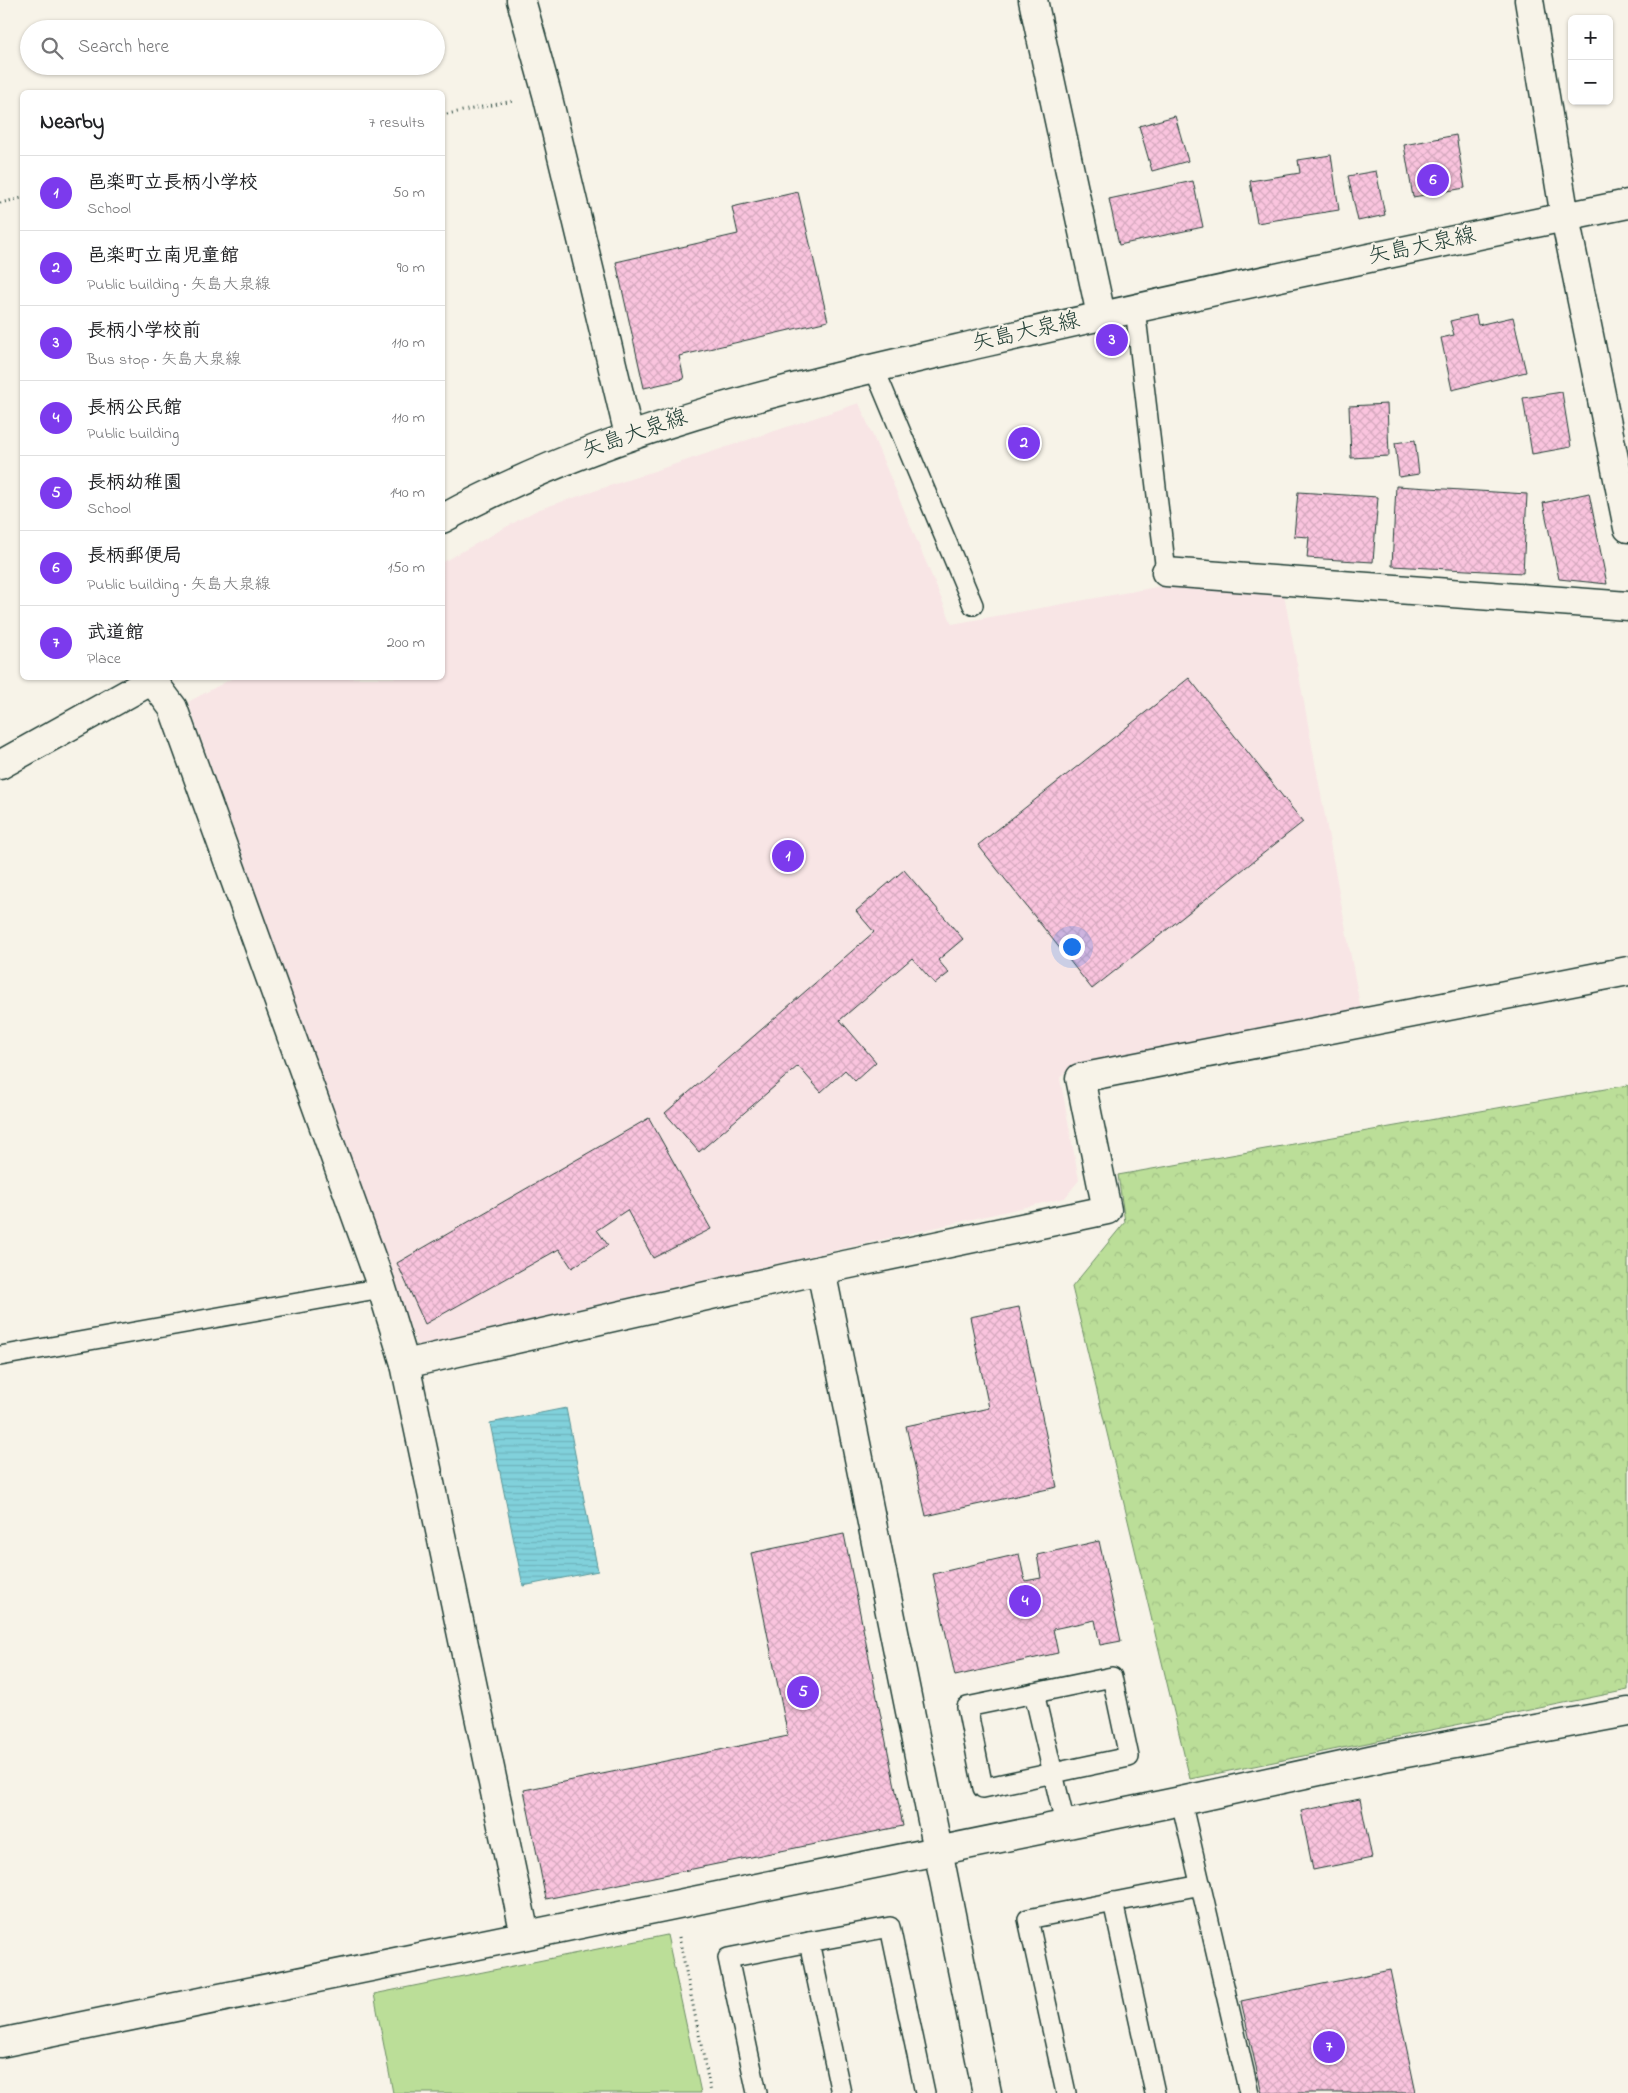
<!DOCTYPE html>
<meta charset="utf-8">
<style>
:root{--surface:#fff;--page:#f6f6f6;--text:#202124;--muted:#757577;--line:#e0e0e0;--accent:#7c3aed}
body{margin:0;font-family:"Indie Flower","Klee One",sans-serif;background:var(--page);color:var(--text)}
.controls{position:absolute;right:15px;top:15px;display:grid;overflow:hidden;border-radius:8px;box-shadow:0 1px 4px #0004}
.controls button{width:45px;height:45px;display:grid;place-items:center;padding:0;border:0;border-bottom:1px solid var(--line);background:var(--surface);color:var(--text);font:25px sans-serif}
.you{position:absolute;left:1071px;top:946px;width:18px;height:18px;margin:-12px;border:4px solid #fff;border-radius:50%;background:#1a73e8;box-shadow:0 0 0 8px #1a73e833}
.badge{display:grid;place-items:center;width:32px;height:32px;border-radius:50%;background:var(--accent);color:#fff;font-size:16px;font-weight:700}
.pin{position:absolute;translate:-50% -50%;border:2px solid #fff;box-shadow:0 1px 5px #0006}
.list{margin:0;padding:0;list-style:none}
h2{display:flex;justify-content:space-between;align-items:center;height:65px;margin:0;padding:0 20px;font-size:21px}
h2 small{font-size:16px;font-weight:400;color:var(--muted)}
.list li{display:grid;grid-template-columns:32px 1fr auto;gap:15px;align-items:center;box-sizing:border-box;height:75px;padding:0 20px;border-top:1px solid var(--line)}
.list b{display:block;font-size:19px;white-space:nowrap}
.list p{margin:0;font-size:16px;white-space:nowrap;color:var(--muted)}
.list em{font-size:16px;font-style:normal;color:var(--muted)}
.icon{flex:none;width:28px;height:28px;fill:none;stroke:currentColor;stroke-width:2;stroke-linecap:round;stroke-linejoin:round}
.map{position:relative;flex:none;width:1628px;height:2093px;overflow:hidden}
.search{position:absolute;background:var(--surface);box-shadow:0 1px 4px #0004;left:20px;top:20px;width:425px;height:55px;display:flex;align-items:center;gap:12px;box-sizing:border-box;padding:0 18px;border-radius:28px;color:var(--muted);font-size:19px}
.panel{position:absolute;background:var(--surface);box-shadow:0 1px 4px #0004;left:20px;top:90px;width:425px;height:590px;border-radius:8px}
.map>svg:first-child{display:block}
</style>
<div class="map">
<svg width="1628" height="2093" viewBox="0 0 1628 2093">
<defs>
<pattern id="forest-crowns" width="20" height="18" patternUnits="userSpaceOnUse" patternTransform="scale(1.25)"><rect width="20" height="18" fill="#bbde98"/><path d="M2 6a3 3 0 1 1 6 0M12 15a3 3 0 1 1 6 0" fill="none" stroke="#a0bf84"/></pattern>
<pattern id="water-rules" width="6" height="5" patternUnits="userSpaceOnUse" patternTransform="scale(1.25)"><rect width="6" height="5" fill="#81d1db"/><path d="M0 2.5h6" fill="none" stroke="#6fb4bd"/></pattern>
<pattern id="building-cross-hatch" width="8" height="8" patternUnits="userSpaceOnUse" patternTransform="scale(1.25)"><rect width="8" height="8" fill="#fac4de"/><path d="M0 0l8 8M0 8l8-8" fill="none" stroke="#d6a9bf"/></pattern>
</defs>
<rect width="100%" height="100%" fill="#f7f3e8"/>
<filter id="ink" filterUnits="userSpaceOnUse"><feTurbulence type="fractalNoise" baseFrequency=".02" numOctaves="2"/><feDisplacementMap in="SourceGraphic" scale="10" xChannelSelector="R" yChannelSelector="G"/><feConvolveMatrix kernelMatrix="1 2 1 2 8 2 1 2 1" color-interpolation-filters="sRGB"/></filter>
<g filter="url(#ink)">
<path fill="#f8e5e5" d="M 859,403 L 952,624 L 1162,586 L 1283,589 L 1361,1011 L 1065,1072 L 1060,1078 L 1079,1180 L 1065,1198 L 417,1346 L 188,702 L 233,678 L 442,678 L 443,562 L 537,510 Z"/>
<path fill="#bbde98" stroke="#6d8e66" d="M 667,1935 L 701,2093 L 393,2093 L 374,1994 Z"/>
<path fill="url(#forest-crowns)" stroke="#6d8e66" d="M 1628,1085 L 1628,1690 L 1190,1779 L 1072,1287 L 1125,1222 L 1118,1175 Z"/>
<path fill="url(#water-rules)" stroke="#5a9698" d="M 566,1408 L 598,1571 L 523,1586 L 490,1423 Z"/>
<g fill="url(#building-cross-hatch)" stroke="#1f3d34">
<path d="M 1175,116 L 1188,161 L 1152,171 L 1139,126 Z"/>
<path d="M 1456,135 L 1465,188 L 1413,197 L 1404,145 Z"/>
<path d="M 1331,155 L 1339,210 L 1257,223 L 1250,181 L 1300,173 L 1298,160 Z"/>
<path d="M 1376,171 L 1385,215 L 1358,221 L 1348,176 Z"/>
<path d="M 1193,181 L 1203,227 L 1119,245 L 1109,199 Z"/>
<path d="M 798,192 L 828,321 L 679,356 L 684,379 L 644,388 L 616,262 L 738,234 L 732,207 Z"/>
<path d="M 1476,315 L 1478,325 L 1513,317 L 1526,372 L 1452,390 L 1441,338 L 1454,335 L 1450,321 Z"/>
<path d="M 1562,392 L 1571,447 L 1532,454 L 1523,398 Z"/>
<path d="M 1387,404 L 1389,456 L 1351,458 L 1349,406 Z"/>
<path d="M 1415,440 L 1419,474 L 1399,477 L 1395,443 Z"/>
<path d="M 1396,486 L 1527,494 L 1523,573 L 1392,566 Z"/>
<path d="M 1298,492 L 1378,497 L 1373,562 L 1307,558 L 1309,537 L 1294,536 Z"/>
<path d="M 1589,493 L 1607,584 L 1559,579 L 1543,503 Z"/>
<path d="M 1189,678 L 1303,822 L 1092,989 L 978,845 Z"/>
<path d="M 904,870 L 963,939 L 938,960 L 949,973 L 935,984 L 912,958 L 840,1020 L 876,1062 L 855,1081 L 845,1070 L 821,1092 L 798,1066 L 699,1152 L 665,1113 L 874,932 L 856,911 Z"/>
<path d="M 649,1118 L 711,1229 L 653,1258 L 627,1210 L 597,1230 L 608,1245 L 572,1268 L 559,1249 L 425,1324 L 397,1263 Z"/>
<path d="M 1019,1307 L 1057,1487 L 926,1516 L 906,1426 L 989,1408 L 970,1317 Z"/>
<path d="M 844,1534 L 903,1826 L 546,1899 L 524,1790 L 788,1736 L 751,1553 Z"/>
<path d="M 1099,1541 L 1121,1641 L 1100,1645 L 1095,1620 L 1053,1629 L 1058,1653 L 955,1676 L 933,1574 L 1019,1554 L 1025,1581 L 1041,1578 L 1037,1555 Z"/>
<path d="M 1360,1799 L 1372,1858 L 1313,1870 L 1301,1811 Z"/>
<path d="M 1390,1970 L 1416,2093 L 1262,2093 L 1241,2001 Z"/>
</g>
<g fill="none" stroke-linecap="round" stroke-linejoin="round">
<g stroke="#1f3d34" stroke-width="22">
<g id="lane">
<path d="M 1135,308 L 1166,572"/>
<path d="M 874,368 L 973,605"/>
<path d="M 0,1356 L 382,1288"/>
<path d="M 1112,1677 L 1129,1757 L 983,1788 L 967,1707 Z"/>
<path d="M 1034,1693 L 1065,1824"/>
<path d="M 1181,1801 L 1249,2093"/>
<path d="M 1113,1902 L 1155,2093"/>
<path d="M 757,2093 L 728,1958 L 809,1942"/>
<path d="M 841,2093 L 809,1942 L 890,1927 L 925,2093"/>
<path d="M 1066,2093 L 1028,1919 L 1201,1885"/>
</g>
</g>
<g stroke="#1f3d34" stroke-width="31">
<g id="street">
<path d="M 521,0 L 547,94 L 629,435"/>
<path d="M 1033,0 L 1101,315"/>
<path d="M 1529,0 L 1565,217 L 1628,528"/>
<path d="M 1166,572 L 1628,606"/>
<path d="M 152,680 L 173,708 L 380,1282 L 405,1364 L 525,1935"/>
<path d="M 821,1270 L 987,2093"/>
<path d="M 405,1364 L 821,1270 L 1107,1210 L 1080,1078 L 1628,971"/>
</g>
</g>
<g stroke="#1f3d34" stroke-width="31">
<g id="secondary">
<path d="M 442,519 C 612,425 800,385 987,342 C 1200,293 1414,248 1628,204"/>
<path d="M 0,765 L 156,678"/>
<path d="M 0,2043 L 1181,1801 L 1379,1758 L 1628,1712"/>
</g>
</g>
<g stroke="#1f3d34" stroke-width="3" stroke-dasharray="1 4" stroke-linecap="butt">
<path d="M 442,115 L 513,101"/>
<path d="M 0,203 L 22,198"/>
<path d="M 679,1937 L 711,2093"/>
</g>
<use href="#lane" stroke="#f7f3e8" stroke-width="19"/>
<use href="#street" stroke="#f7f3e8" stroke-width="28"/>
<use href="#secondary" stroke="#f7f3e8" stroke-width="28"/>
</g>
</g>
<g text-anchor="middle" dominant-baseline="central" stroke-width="4.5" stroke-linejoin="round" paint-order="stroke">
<g font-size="22" fill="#1f3d34" stroke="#f7f3e8">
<text transform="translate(1422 247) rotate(-12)">矢島大泉線</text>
<text transform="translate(1026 333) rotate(-13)">矢島大泉線</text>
<text transform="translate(635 435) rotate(-19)">矢島大泉線</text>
</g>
</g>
</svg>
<div class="controls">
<button>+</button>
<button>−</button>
</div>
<div class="you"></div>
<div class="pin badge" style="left:788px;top:856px">1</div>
<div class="pin badge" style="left:1024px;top:443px">2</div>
<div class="pin badge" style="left:1112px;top:340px">3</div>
<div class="pin badge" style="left:1025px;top:1601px">4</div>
<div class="pin badge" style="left:803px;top:1692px">5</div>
<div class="pin badge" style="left:1433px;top:180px">6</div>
<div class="pin badge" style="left:1329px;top:2047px">7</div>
<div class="search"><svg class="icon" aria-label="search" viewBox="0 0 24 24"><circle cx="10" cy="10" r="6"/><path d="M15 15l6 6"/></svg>Search here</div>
<section class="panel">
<h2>Nearby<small>7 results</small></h2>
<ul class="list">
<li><span class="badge">1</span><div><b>邑楽町立長柄小学校</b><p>School</p></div><em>50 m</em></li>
<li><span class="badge">2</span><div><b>邑楽町立南児童館</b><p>Public building · 矢島大泉線</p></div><em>90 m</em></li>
<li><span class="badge">3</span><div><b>長柄小学校前</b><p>Bus stop · 矢島大泉線</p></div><em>110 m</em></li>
<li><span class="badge">4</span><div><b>長柄公民館</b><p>Public building</p></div><em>110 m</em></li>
<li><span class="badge">5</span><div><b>長柄幼稚園</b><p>School</p></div><em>140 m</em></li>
<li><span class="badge">6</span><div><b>長柄郵便局</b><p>Public building · 矢島大泉線</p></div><em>150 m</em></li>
<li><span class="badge">7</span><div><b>武道館</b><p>Place</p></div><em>200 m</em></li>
</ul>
</section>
</div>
